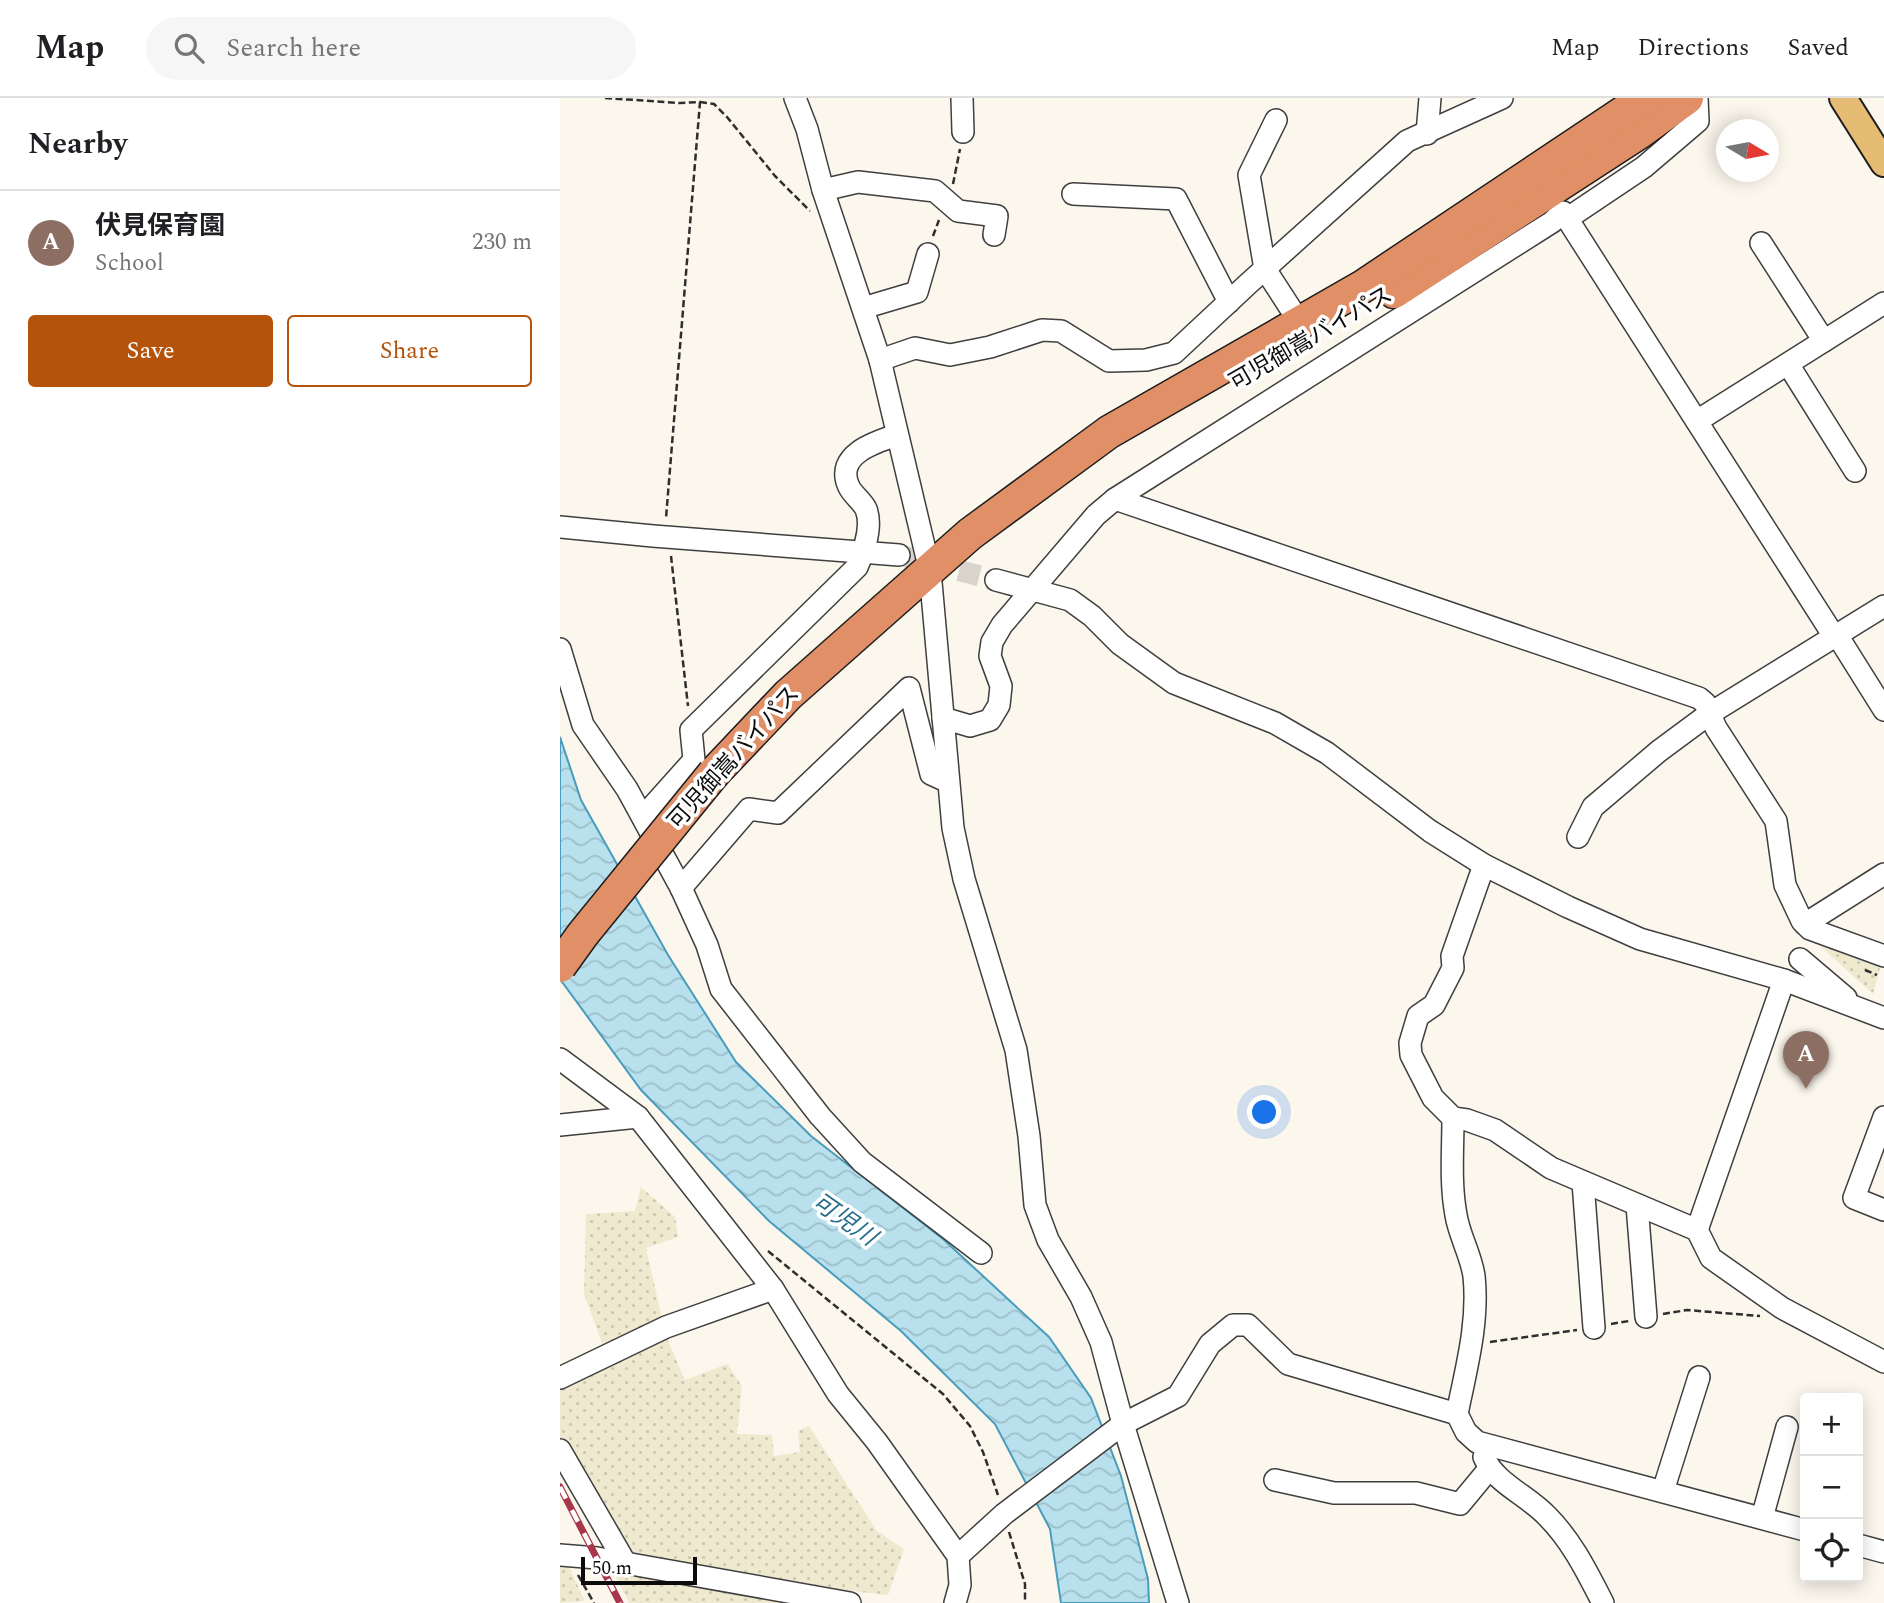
<!DOCTYPE html>
<meta charset="utf-8">
<style>
:root{--surface:#fff;--page:#f6f6f6;--text:#202124;--muted:#757577;--line:#e0e0e0;--accent:#b45309}
body{margin:0;font-family:Spectral,"Noto Sans JP",serif;background:var(--page);color:var(--text)}
.controls{position:absolute;right:21px;bottom:21px;display:grid;overflow:hidden;border-radius:7px;box-shadow:0 4px 18px #0003}
.controls button{width:63px;height:63px;display:grid;place-items:center;padding:0;border:0;border-bottom:2px solid var(--line);background:var(--surface);color:var(--text);font:35px sans-serif}
.compass{position:absolute;left:1156px;top:21px;width:63px;height:63px;border-radius:50%;background:var(--surface);box-shadow:0 4px 18px #0003;rotate:100deg}
.scale{position:absolute;left:21px;bottom:18px;width:116px;box-sizing:border-box;padding-left:7px;border:4px solid #0c0c0c;border-top:0;font-size:19px;line-height:24px;white-space:nowrap;color:#0c0c0c;-webkit-text-stroke:5px #fff;paint-order:stroke}
.you{position:absolute;left:705px;top:1015px;width:24px;height:24px;margin:-18px;border:5px solid #fff;border-radius:50%;background:#1a73e8;box-shadow:0 0 0 10px #1a73e833}
.badge{display:grid;place-items:center;width:46px;height:46px;border-radius:50%;background:var(--accent);color:#fff;font-size:23px;font-weight:700}
.pin{position:absolute;translate:-50% -58px;filter:drop-shadow(0 2px 4px #0008)}
.pin::after{content:'';position:absolute;top:37px;width:24px;height:21px;background:inherit;clip-path:polygon(0 0,100% 0,50% 100%)}
.list{margin:0;padding:0;list-style:none}
h2{display:flex;justify-content:space-between;align-items:center;height:91px;margin:0;padding:0 28px;font-size:30px}
h2 small{font-size:23px;font-weight:400;color:var(--muted)}
.list li{display:grid;grid-template-columns:46px 1fr auto;gap:21px;align-items:center;box-sizing:border-box;height:105px;padding:0 28px;border-top:2px solid var(--line)}
.list b{display:block;font-size:26px;white-space:nowrap}
.list p{margin:0;font-size:23px;white-space:nowrap;color:var(--muted)}
.list em{font-size:23px;font-style:normal;color:var(--muted)}
.actions{display:flex;gap:14px;padding:21px 28px}
.actions a{flex:1;padding:16px 0;border:2px solid var(--accent);border-radius:7px;text-align:center;font-size:24px;color:var(--accent)}
.actions .main{background:var(--accent);color:#fff}
.icon{flex:none;width:38px;height:38px;fill:none;stroke:currentColor;stroke-width:2;stroke-linecap:round;stroke-linejoin:round}
.map{position:relative;flex:none;width:1324px;height:1505px;overflow:hidden}
header{display:flex;align-items:center;gap:42px;box-sizing:border-box;height:98px;padding:0 35px;background:var(--surface);border-bottom:2px solid var(--line)}
header strong{font-size:33px}
nav{display:flex;gap:38px;margin-inline-start:auto;font-size:24px}
.search{width:490px;height:63px;background:var(--page);display:flex;align-items:center;gap:18px;box-sizing:border-box;padding:0 24px;border-radius:38px;color:var(--muted);font-size:26px}
main{display:flex}
aside{flex:1;background:var(--surface)}
.map>svg:first-child{display:block}
</style>
<header>
<strong>Map</strong>
<div class="search"><svg class="icon" aria-label="search" viewBox="0 0 24 24"><circle cx="10" cy="10" r="6"/><path d="M15 15l6 6"/></svg>Search here</div>
<nav><a>Map</a><a>Directions</a><a>Saved</a></nav>
</header>
<main>
<aside>
<h2>Nearby<small></small></h2>
<ul class="list">
<li><span class="badge" style="background:#8d6e63">A</span><div><b>伏見保育園</b><p>School</p></div><em>230 m</em></li>
</ul>
<div class="actions"><a class="main">Save</a><a>Share</a></div>
</aside>
<div class="map">
<svg width="1324" height="1505" viewBox="0 0 1324 1505">
<defs>
<pattern id="farmland-dots" width="8" height="8" patternUnits="userSpaceOnUse" patternTransform="scale(1.75)"><rect width="8" height="8" fill="#efe9d0"/><path d="M2 2h.1M6 6h.1" fill="none" stroke="#ccc7b1" stroke-width="1.8" stroke-linecap="round"/></pattern>
<pattern id="water-waves" width="16" height="10" patternUnits="userSpaceOnUse" patternTransform="scale(1.75)"><rect width="16" height="10" fill="#b8e0ed"/><path d="M0 5q4-4 8 0t8 0" fill="none" stroke="#9dbfca"/></pattern>
</defs>
<rect width="100%" height="100%" fill="#fcf7ed"/>
<g fill="url(#farmland-dots)">
<path d="M 1248,837 L 1322,863 L 1313,896 Z"/>
<path d="M 81,1089 L 115,1119 L 118,1139 L 86,1150 L 106,1238 L 125,1282 L 167,1266 L 182,1288 L 177,1336 L 212,1337 L 214,1358 L 240,1354 L 238,1333 L 249,1328 L 317,1433 L 344,1451 L 328,1497 L 237,1487 L 232,1505 L 69,1505 L 55,1477 L 70,1481 L 0,1349 L 0,1287 L 48,1262 L 24,1196 L 26,1116 L 75,1113 Z"/>
<path d="M 0,1468 L 9,1469 L 25,1503 L 0,1505 Z"/>
</g>
<path fill="url(#water-waves)" stroke="#499cbb" stroke-width="2" d="M 0,639 L 21,702 L 108,857 L 176,964 L 251,1038 L 383,1141 L 489,1239 L 531,1300 L 561,1378 L 588,1481 L 589,1505 L 501,1505 L 490,1431 L 435,1326 L 341,1233 L 209,1123 L 81,992 L 0,881 Z"/>
<g fill="none" stroke-linecap="round" stroke-linejoin="round">
<path stroke="#d8d4cb" stroke-width="21" stroke-dasharray="21 10" stroke-linecap="butt" d="M 339,457 L 436,482"/>
<g stroke="#3f3f3f" stroke-width="24">
<g id="minor">
<path d="M 235,0 L 247,31 L 263,92 L 320,262 L 370,473 L 393,730 L 404,781 L 456,952 L 469,1038 L 475,1107 L 488,1142 L 521,1199 L 541,1244 L 563,1326 L 618,1505"/>
<path d="M 402,0 L 403,34"/>
<path d="M 716,22 L 689,77 L 705,171 L 740,225"/>
<path d="M 867,36 L 870,0"/>
<path d="M 263,92 L 298,84 L 375,93 L 398,113 L 437,118 L 434,137"/>
<path d="M 513,96 L 616,101 L 669,204"/>
<path d="M 1008,120 L 1084,69 L 1138,23 L 1137,0"/>
<path d="M 1201,145 L 1264,243"/>
<path d="M 303,210 L 357,194 L 368,156"/>
<path d="M 320,262 L 355,250 L 390,257 L 430,249 L 482,232 L 501,233 L 549,263 L 586,262 L 614,255 L 689,185 L 847,43 L 942,0"/>
<path d="M 1228,266 L 1295,373"/>
<path d="M 1137,323 L 1324,205"/>
<path d="M 555,401 L 1139,600 L 1145,605 L 1156,630 L 1216,723 L 1225,787 L 1242,823 L 1250,831 L 1324,858"/>
<path d="M 0,429 L 93,438 L 339,457"/>
<path d="M 436,482 L 510,502 L 532,518 L 560,546 L 614,585 L 715,625 L 767,655 L 870,733 L 924,767 L 1008,809 L 1080,841 L 1224,882 L 1324,920"/>
<path d="M 0,551 L 23,627 L 67,691 L 121,790 L 147,847 L 161,891 L 260,1018 L 302,1064 L 421,1155"/>
<path d="M 383,620 L 410,628 L 430,622 L 439,607 L 441,588 L 430,558 L 432,544 L 442,527 L 536,417 L 555,401 L 992,124 L 1003,114 L 1270,532 L 1277,537 L 1324,612"/>
<path d="M 83,719 L 134,662 L 131,632 L 297,469 C 304,453 313,429 306,411 C 302,403 293,397 289,389 C 274,357 315,344 337,337"/>
<path d="M 1018,739 L 1033,709 L 1099,653 L 1149,616 L 1324,508"/>
<path d="M 924,767 L 892,858 L 893,870 L 874,907 L 858,918 L 850,945 L 851,957 L 873,1000 L 893,1020 L 907,1022 L 935,1032 L 991,1070 L 1137,1132 L 1151,1160 L 1222,1210 L 1324,1264"/>
<path d="M 121,790 L 189,711 L 218,715 L 349,590 L 371,676 L 382,681 L 388,681"/>
<path d="M 1245,826 L 1324,776"/>
<path d="M 1240,861 L 1286,900"/>
<path d="M 0,961 L 78,1019 L 213,1191 L 278,1296 L 317,1344 L 398,1458 L 400,1487 L 395,1505"/>
<path d="M 1324,1019 L 1294,1100 L 1324,1112"/>
<path d="M 893,1020 C 893,1052 890,1085 896,1117 C 899,1137 911,1157 914,1178 C 919,1225 906,1271 897,1316"/>
<path d="M 0,1027 L 78,1019"/>
<path d="M 1023,1084 L 1034,1230"/>
<path d="M 1077,1107 L 1086,1219"/>
<path d="M 1137,1132 L 1224,882"/>
<path d="M 0,1280 L 106,1229 L 213,1191"/>
<path d="M 0,1352 L 66,1466"/>
<path d="M 924,1359 C 935,1385 967,1397 987,1418 C 1012,1443 1027,1474 1043,1505"/>
<path d="M 715,1382 L 774,1395 L 856,1395 L 900,1406 L 929,1371"/>
<path d="M 1103,1393 L 1139,1279"/>
<path d="M 1202,1420 L 1227,1329"/>
<path d="M 1298,1447 L 1324,1454"/>
<path d="M 0,1457 L 37,1460 L 290,1505"/>
<path d="M 398,1458 L 444,1416 L 563,1326 L 618,1298 L 650,1246 L 673,1227 L 688,1227 L 728,1266 L 897,1316 L 906,1334 L 917,1344 L 1245,1432"/>
</g>
</g>
<g stroke="#1d1d1d" stroke-width="30">
<path id="major" d="M 1283,0 L 1324,65"/>
</g>
<g stroke="#1d1d1d" stroke-width="35">
<g id="highway">
<path d="M 834,194 L 1080,34 L 1127,0"/>
<path d="M 154,675 L 228,597 L 410,436 L 549,334 L 802,189 L 1085,0"/>
</g>
</g>
<g stroke="#2e2e2e" stroke-width="2.5" stroke-dasharray="7 3.5" stroke-linecap="butt">
<path d="M 45,0 L 120,5 L 140,4 L 106,420"/>
<path d="M 140,4 L 154,6 L 167,19 L 215,78 L 250,113"/>
<path d="M 393,86 L 400,51"/>
<path d="M 373,138 L 379,122"/>
<path d="M 111,458 L 128,608"/>
<path d="M 1305,872 L 1317,877"/>
<path d="M 208,1153 L 383,1296 L 410,1328 L 423,1354 L 438,1397"/>
<path d="M 1103,1216 L 1127,1212 L 1200,1218"/>
<path d="M 1051,1226 L 1069,1223"/>
<path d="M 930,1244 L 1017,1232"/>
<path d="M 449,1434 L 465,1486 L 465,1505"/>
<path d="M 18,1477 L 34,1505"/>
</g>
<use href="#minor" stroke="#fff" stroke-width="21"/>
<use href="#major" stroke="#e6bb73" stroke-width="26"/>
<use href="#highway" stroke="#e18f66" stroke-width="32"/>
<g stroke="#a9374b" stroke-width="7">
<path id="rail" d="M 0,1389 L 60,1505"/>
</g>
<use href="#rail" stroke="#fff" stroke-width="4.5" stroke-dasharray="13" stroke-linecap="butt"/>
<g stroke="#1d1d1d" stroke-width="35" stroke-linecap="butt">
<path id="highway-bridge" d="M 0,868 L 23,836 L 154,675"/>
</g>
<use href="#highway-bridge" stroke="#e18f66" stroke-width="32"/>
</g>
<g text-anchor="middle" dominant-baseline="central" stroke-width="7" stroke-linejoin="round" paint-order="stroke">
<g font-size="23" fill="#0c0c0c" stroke="#fff">
<text transform="translate(751 241) rotate(-30)">可児御嵩バイパス</text>
<text transform="translate(174 660) rotate(-48)">可児御嵩バイパス</text>
</g>
<g font-size="24" font-style="italic" fill="#266d8c" stroke="#fff">
<text transform="translate(284 1122) rotate(35)">可児川</text>
</g>
</g>
</svg>
<div class="controls">
<button>+</button>
<button>−</button>
<button><svg class="icon" aria-label="locate" viewBox="0 0 24 24"><circle cx="12" cy="12" r="6"/><path d="M12 2v4M12 18v4M2 12h4M18 12h4"/></svg></button>
</div>
<svg class="compass" viewBox="-18 -18 36 36"><path d="M0-13l5 13h-10z" fill="#e53935"/><path d="M0 13l5-13h-10z" fill="#757577"/></svg>
<div class="scale">50 m</div>
<div class="you"></div>
<div class="pin badge" style="left:1246px;top:991px;background:#8d6e63">A</div>
</div>
</main>
